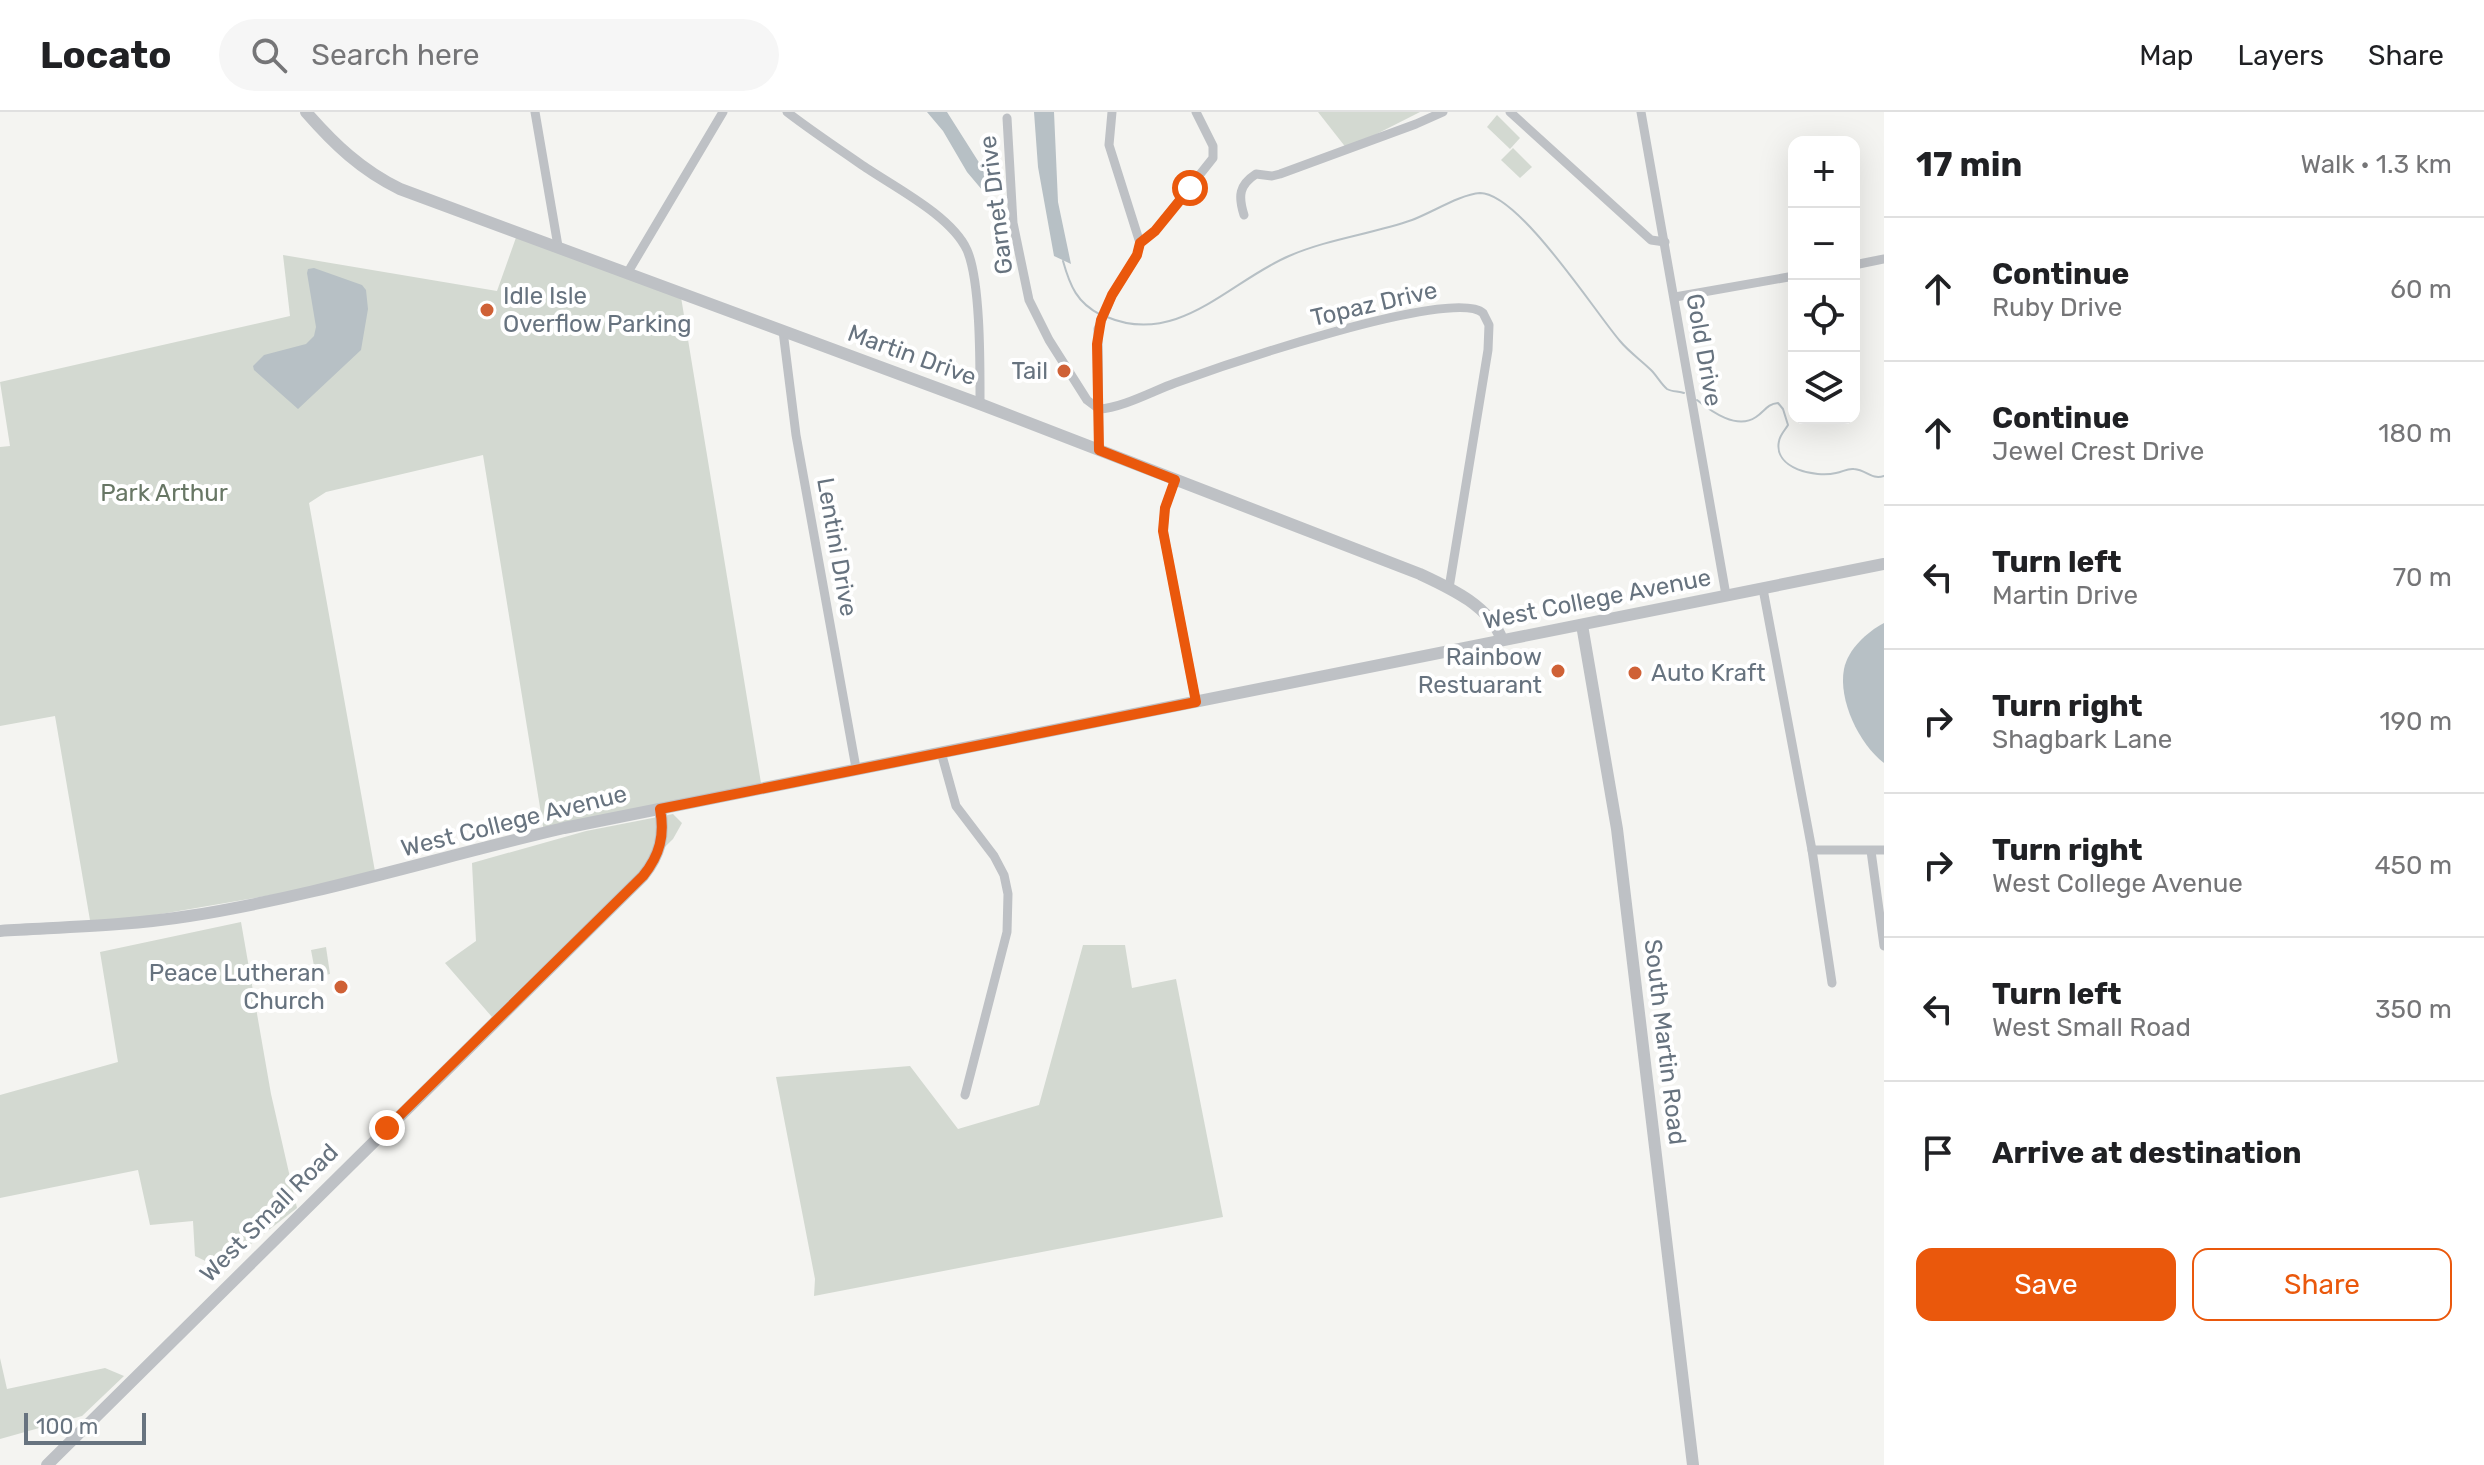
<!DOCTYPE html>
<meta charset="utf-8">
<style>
:root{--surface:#fff;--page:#f6f6f6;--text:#202124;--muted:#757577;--line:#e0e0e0;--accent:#ea580c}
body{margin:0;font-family:Rubik,sans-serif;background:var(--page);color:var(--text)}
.controls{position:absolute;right:24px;top:24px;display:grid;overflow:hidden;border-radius:16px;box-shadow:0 8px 32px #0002}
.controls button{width:72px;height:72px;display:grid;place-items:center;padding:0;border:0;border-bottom:2px solid var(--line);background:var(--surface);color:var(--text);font:40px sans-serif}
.scale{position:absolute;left:24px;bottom:20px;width:122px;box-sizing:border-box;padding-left:8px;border:4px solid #67737f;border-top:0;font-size:22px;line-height:28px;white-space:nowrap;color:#67737f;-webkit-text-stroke:6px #fff;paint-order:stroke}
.stop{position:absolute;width:24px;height:24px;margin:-18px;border:6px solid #ea580c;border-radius:50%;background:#fff}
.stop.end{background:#ea580c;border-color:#fff;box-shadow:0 2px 8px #0008}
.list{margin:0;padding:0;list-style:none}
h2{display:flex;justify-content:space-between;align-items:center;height:104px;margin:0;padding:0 32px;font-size:34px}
h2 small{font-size:26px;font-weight:400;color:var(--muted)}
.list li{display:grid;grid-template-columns:52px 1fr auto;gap:24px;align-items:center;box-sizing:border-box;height:144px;padding:0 32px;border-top:2px solid var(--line)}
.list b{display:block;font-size:30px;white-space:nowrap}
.list p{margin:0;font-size:26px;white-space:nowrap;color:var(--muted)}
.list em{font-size:26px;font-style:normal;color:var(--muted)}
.actions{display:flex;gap:16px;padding:24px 32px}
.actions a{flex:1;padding:18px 0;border:2px solid var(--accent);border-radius:16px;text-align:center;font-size:28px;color:var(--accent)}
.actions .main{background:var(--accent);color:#fff}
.icon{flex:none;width:44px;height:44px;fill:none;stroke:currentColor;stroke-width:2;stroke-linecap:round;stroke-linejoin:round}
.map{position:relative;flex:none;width:1884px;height:1353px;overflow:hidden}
header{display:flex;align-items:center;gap:48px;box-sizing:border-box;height:112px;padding:0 40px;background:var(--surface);border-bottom:2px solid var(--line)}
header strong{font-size:38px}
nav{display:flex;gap:44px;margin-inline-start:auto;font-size:28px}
.search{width:560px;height:72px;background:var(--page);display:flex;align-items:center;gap:20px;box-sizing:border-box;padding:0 28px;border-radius:44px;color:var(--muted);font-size:30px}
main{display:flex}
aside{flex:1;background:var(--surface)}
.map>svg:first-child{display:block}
</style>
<header>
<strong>Locato</strong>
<div class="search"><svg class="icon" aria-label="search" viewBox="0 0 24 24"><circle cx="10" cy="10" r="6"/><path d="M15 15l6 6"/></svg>Search here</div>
<nav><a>Map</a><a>Layers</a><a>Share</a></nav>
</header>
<main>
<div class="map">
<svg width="1884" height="1353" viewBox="0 0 1884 1353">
<rect width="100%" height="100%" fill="#f4f4f1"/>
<g fill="#d3d9d1">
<path d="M 1318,0 L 1420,0 L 1347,37 Z"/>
<path d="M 1497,3 L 1520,26 L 1510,37 L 1487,15 Z"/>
<path d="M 1513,36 L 1532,55 L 1520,66 L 1501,48 Z"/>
<path d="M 518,120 L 680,179 L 762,677 L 544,720 L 483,343 L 326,380 L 309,391 L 376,765 L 91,814 L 55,604 L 0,614 L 0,335 L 10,334 L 0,270 L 290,204 L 283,143 L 497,179 Z"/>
<path d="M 673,702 L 682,711 L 673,727 L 492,905 L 445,851 L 476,829 L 472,751 L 586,719 Z"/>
<path d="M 241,810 L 271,982 L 297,1096 L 220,1156 L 195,1144 L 193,1109 L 150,1113 L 138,1058 L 0,1086 L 0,983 L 118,950 L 100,840 Z"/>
<path d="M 1083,833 L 1125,833 L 1132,876 L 1176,867 L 1223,1105 L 814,1184 L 815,1167 L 776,965 L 910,954 L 958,1017 L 1039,993 Z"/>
<path d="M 326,835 L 330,862 L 316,865 L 311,838 Z"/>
<path d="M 0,1246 L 7,1277 L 105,1256 L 124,1264 L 82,1304 L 0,1327 Z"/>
</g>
<g fill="#b7c0c5">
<path d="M 927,0 L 947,0 L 992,71 L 989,77 L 983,79 L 967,60 L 943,19 Z"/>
<path d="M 1034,0 L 1054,0 L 1058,90 L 1071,152 L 1054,144 L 1038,55 Z"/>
<path d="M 314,156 L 362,173 L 366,178 L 368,197 L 361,238 L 298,297 L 254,258 L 253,254 L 264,243 L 306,232 L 314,224 L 316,215 L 307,161 L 308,157 Z"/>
<path d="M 1884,511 L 1884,651 C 1859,632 1838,588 1844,557 C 1848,537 1867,520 1884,511 Z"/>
</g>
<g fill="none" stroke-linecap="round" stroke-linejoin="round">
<g stroke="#b7c0c5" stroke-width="2">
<path d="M 1063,149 C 1070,174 1077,191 1101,203"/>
<path d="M 1107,205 C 1178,235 1230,169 1289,144 C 1328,127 1372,122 1412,108 C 1431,101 1461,82 1480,81 C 1519,81 1595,200 1620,229 C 1629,240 1641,248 1651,258 C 1657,264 1661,272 1667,277 C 1672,280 1679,279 1684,281"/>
<path d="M 1697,288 C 1712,300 1737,318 1756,305 C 1765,299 1767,292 1778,291 L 1783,297 L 1788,313 C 1785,318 1780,323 1779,329 C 1773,357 1816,366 1836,361 C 1843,360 1847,356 1854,357 C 1867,358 1871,368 1884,364"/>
</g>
<g stroke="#bec1c5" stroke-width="9">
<path d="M 535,0 L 558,134"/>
<path d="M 787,0 C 813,20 840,38 868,57 C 898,77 952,105 967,138 C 981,170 980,256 980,292"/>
<path d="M 1510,0 L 1651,128 L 1665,130"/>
<path d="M 1641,0 L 1726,483"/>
<path d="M 1007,6 L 1013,111 L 1029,188 L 1049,228 L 1087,288 L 1099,297 C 1122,296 1153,279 1175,271 C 1219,255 1453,174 1483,201 L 1489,213 L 1488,238 L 1449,476"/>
<path d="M 1244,103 C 1238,84 1239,73 1256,62 L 1272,64 L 1280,62 L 1416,12 L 1443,0"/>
<path d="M 1140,131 L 1155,119 L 1213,46 L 1213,34 L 1196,0"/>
<path d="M 1854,153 L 1884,147"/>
<path d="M 628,160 L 723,0"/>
<path d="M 1675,185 L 1794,164"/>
<path d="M 783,219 L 796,323 L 856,656"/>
<path d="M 1099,338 L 1098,217 L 1112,183 L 1137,143 L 1140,131 L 1109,33 L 1112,0"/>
<path d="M 1175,368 L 1165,396 L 1163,419 L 1196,590"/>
<path d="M 1763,477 L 1812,738 L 1832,871"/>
<path d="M 941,640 L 956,694 L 994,744 L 1004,763 L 1008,782 L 1007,820 L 965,983"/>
<path d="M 1812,738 L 1884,738"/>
<path d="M 1871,739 L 1884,834"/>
</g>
<g stroke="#bec1c5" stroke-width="12">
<path d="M 306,0 C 334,32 361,58 400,77 L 980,292 L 1420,462 C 1450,476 1490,494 1502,528"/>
<path d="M 1582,513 L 1617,717 L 1693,1353"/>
<path d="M 0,819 C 63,815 127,814 189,804 C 316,784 439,745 564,716 L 1884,452"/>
<path d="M 47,1353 L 643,764 C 660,743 665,723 660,697"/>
</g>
</g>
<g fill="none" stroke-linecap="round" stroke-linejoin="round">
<path stroke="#ea580c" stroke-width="10" d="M 387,1016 L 643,764 C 660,743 665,723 660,697 L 1196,590 L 1163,419 L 1165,396 L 1175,368 L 1099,338 L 1097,232 L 1101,208 L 1112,183 L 1137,143 L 1140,131 L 1155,119 L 1190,76"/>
</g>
<g fill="#cf6136" stroke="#fff" stroke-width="3">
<circle cx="487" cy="198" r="8"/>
<circle cx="1064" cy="259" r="8"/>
<circle cx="1558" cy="559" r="8"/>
<circle cx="1635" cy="561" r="8"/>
<circle cx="341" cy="875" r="8"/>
</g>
<g text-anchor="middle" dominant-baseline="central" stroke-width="8" stroke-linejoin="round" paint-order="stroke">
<g font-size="24" fill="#67737f" stroke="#fff">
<text transform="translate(996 93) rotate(-97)">Garnet Drive</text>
<text transform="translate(1374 192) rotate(-13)">Topaz Drive</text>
<text transform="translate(1704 238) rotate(80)">Gold Drive</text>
<text transform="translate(912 243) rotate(20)">Martin Drive</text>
<text transform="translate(837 435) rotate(80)">Lentini Drive</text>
<text transform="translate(1597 487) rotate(-11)">West College Avenue</text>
<text transform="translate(514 709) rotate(-14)">West College Avenue</text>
<text transform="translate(1665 930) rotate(83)">South Martin Road</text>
<text transform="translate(269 1101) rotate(-45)">West Small Road</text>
</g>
<g font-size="24" fill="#67737f" stroke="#fff" text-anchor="end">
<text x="503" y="184" text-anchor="start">Idle Isle<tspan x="503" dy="28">Overflow Parking</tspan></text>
<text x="1048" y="259">Tail</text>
<text x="1542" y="545">Rainbow<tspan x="1542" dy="28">Restuarant</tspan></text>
<text x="1651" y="561" text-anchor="start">Auto Kraft</text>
<text x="325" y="861">Peace Lutheran<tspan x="325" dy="28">Church</tspan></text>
</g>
<g font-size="24" fill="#687765" stroke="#fff">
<text x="164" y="381">Park Arthur</text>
</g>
</g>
</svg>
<div class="controls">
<button>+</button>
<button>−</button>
<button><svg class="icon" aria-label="locate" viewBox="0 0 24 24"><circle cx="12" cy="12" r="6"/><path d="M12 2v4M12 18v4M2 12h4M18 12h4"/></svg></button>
<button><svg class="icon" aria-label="layers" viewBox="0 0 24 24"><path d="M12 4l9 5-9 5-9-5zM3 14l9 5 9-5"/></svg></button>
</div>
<div class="scale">100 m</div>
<div class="stop" style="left:1190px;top:76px"></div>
<div class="stop end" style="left:387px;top:1016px"></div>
</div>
<aside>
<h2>17 min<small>Walk · 1.3 km</small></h2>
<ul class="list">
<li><svg class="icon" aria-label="ahead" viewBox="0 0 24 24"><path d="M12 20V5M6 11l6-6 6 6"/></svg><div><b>Continue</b><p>Ruby Drive</p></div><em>60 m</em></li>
<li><svg class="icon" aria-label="ahead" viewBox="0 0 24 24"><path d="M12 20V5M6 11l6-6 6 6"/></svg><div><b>Continue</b><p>Jewel Crest Drive</p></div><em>180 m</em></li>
<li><svg class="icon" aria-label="left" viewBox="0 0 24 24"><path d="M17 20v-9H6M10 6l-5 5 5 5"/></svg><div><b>Turn left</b><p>Martin Drive</p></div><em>70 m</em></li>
<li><svg class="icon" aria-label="right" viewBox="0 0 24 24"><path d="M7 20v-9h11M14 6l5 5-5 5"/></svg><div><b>Turn right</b><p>Shagbark Lane</p></div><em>190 m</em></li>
<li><svg class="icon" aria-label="right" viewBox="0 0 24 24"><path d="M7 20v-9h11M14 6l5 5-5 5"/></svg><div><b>Turn right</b><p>West College Avenue</p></div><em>450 m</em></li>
<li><svg class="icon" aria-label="left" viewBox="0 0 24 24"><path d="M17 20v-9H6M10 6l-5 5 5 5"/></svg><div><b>Turn left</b><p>West Small Road</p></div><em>350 m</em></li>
<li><svg class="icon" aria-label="arrive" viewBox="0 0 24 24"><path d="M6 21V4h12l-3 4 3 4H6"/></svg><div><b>Arrive at destination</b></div></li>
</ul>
<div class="actions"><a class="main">Save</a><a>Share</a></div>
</aside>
</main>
